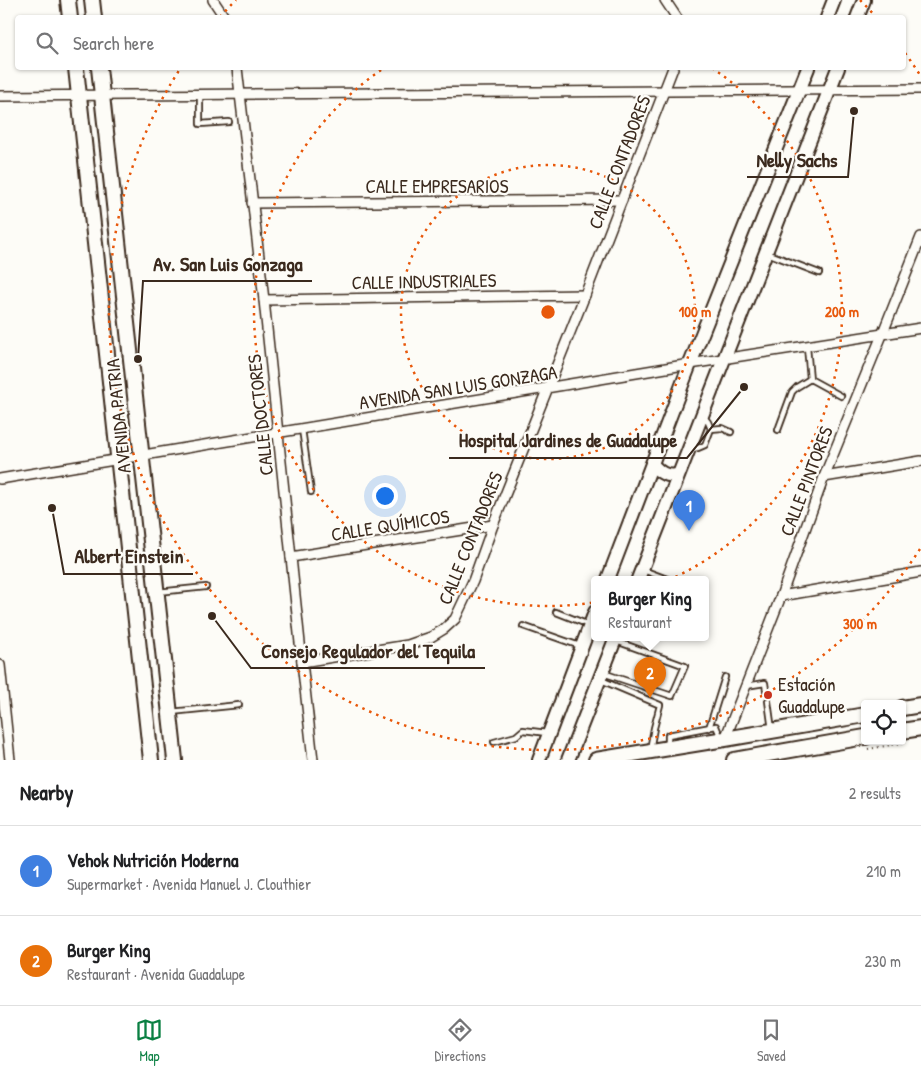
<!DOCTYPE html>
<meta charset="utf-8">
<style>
:root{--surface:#fff;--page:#f6f6f6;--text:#202124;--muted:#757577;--line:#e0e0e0;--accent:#0b8043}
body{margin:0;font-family:"Patrick Hand",sans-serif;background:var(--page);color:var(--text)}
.controls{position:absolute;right:15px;bottom:15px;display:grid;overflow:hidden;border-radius:5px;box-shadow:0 1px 4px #0004}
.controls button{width:45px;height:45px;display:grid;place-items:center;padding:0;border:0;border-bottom:1px solid var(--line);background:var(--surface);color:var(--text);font:25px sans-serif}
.you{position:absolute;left:384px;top:495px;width:18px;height:18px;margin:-12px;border:4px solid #fff;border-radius:50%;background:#1a73e8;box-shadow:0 0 0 8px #1a73e833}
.badge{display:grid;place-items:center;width:32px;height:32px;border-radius:50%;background:var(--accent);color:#fff;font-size:16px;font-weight:700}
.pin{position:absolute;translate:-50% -41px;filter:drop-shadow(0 1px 2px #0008)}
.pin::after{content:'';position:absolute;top:26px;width:18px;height:15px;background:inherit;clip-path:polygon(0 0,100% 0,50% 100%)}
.popup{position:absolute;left:591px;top:576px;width:118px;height:65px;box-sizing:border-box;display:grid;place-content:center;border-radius:5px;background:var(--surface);filter:drop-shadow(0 1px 4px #0005);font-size:16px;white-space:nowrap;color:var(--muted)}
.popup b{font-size:19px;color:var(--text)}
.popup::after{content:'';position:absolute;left:50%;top:100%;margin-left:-10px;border:10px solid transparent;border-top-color:var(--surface)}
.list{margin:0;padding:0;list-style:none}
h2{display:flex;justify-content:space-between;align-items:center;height:65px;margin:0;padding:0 20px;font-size:21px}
h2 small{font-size:16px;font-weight:400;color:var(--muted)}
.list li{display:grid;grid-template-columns:32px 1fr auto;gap:15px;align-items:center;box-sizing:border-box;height:90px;padding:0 20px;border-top:1px solid var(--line)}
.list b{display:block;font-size:19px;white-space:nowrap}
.list p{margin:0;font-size:16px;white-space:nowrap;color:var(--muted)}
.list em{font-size:16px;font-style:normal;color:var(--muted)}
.icon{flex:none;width:28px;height:28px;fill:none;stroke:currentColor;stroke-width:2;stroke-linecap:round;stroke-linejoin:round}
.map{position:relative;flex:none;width:921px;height:760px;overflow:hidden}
.search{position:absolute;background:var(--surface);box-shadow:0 1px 4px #0004;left:15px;right:15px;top:15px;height:55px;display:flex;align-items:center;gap:12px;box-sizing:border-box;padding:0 18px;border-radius:5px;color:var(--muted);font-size:19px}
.sheet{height:245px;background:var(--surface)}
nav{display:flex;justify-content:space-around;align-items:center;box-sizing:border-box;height:70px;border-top:1px solid var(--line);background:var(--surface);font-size:14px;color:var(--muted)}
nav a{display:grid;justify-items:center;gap:2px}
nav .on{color:var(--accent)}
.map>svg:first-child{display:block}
</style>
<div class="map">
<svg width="921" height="760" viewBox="0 0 921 760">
<rect width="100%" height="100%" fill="#fdfcf7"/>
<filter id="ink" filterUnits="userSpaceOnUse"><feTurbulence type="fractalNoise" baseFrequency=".02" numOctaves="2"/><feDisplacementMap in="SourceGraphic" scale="10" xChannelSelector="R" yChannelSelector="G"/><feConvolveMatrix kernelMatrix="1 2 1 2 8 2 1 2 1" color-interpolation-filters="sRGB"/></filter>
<g filter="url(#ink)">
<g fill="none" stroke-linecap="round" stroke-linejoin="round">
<g stroke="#3b2a1e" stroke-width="8">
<g id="lane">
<path d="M 200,95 L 200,124 L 229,122"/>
<path d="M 767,253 L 819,273"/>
<path d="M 807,347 L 810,379 L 841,396"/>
<path d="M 302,429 L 311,492"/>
<path d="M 711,429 L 722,428 L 731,432"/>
<path d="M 778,430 L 792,392 L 797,387 L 810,379"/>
<path d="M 690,449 L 698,448 L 705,445 L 711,429 L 708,422 L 704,417"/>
<path d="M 643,570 L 667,579"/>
<path d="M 158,592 L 206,587"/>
<path d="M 556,612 L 589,625"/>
<path d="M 523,626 L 580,646"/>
<path d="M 603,673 L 672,696 L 685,666 L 616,641"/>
<path d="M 601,680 L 660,705 L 654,728 L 650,750"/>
<path d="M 746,686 L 765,683 L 766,690"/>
<path d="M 768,701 L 772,730"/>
<path d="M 171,712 L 239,705"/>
<path d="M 709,728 L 725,677"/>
<path d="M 494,742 L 516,736 L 523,730 L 547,733"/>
<path d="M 668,745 L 668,735 L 716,726 L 721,738"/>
</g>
</g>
<g stroke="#3b2a1e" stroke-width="12">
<g id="street">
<path d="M 213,0 L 225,18"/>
<path d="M 665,0 L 677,18"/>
<path d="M 237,68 L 264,300 L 302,662 L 313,760"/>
<path d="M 0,96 L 921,89"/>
<path d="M 252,203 L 622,200"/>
<path d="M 264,300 L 585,295"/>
<path d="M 824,477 L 921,461"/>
<path d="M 0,479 L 690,364 L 921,328"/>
<path d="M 291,557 L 493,525"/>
<path d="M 781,596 L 921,572"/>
<path d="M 302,662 L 408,645 L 431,637 L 444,629 L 455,619 L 473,581 L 493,525 L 585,295 L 673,68"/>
<path d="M 0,665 L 10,760"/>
<path d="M 725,739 L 781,596 L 824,477 L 882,335 L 921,237"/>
</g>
</g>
<g stroke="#3b2a1e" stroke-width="16">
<g id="secondary">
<path d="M 827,18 L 834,0"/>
<path d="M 857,18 L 864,0"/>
<path d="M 652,464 C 660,473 666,477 678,475"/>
<path d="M 608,579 L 690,364 L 808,68"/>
<path d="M 638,579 L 838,68"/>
<path d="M 539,760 L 595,612"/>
<path d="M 568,760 L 616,637"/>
</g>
</g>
<g stroke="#3b2a1e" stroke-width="18">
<g id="primary">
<path d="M 68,0 L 70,18"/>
<path d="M 92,0 L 94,18"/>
<path d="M 76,68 L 151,760"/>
<path d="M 99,68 L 175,760"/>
<path d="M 902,708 L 921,705"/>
<path d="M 902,731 L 921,728"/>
<path d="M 596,760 L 725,739 L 865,715"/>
<path d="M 734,760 L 865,737"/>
</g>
</g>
<path stroke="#3b2a1e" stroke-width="2" stroke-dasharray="1 4" stroke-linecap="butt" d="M 868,749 L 903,743"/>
<use href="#lane" stroke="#fdfcf7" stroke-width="4.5"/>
<use href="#street" stroke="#fdfcf7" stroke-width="9"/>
<use href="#secondary" stroke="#fdfcf7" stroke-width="12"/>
<use href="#primary" stroke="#fdfcf7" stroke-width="14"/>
</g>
</g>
<g fill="none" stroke="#e8590c" stroke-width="2.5" stroke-dasharray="2.5 5">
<circle cx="548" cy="312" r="147"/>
<path d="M712 68A294 294 0 1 1 384 68"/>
<path d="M920 549A441 441 0 1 1 180 69M220 17A441 441 0 0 1 236 0M860 0A441 441 0 0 1 876 17M905 53A441 441 0 0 1 920 75"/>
</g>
<circle fill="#c8321e" stroke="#fdfcf7" stroke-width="2" cx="768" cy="695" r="5"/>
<g text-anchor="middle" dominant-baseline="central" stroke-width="4.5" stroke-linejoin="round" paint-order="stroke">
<g font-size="19" fill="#3b2a1e" stroke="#fdfcf7">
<text transform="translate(619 162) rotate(-69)">CALLE CONTADORES</text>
<text x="437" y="186">CALLE EMPRESARIOS</text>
<text transform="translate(424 281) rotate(-1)">CALLE INDUSTRIALES</text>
<text transform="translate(458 387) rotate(-9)">AVENIDA SAN LUIS GONZAGA</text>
<text transform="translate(260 415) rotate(-96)">CALLE DOCTORES</text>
<text transform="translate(118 416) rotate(-96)">AVENIDA PATRIA</text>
<text transform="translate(806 481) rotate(-69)">CALLE PINTORES</text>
<text transform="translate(390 525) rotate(-9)">CALLE QUÍMICOS</text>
<text transform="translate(470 538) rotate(-68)">CALLE CONTADORES</text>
</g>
<g font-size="19" fill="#3b2a1e" stroke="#fdfcf7" text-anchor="start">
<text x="778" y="684">Estación<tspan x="778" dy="22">Guadalupe</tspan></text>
</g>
</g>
<circle cx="548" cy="312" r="8" fill="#e8590c" stroke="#fdfcf7" stroke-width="2.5"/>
<g font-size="15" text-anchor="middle" font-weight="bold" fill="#e8590c" stroke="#fdfcf7" stroke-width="4.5" stroke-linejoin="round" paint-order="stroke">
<text x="695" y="317">100 m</text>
<text x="842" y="317">200 m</text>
<text x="860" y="629">300 m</text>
</g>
<path fill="none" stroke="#3b2a1e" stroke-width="2" d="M854 111L848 177H747M138 359L143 281H312M744 387L687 458H449M52 508L64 574H193M212 616L251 668H485"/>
<g fill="#3b2a1e" stroke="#fdfcf7" stroke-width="2">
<circle cx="854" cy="111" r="5"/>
<circle cx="138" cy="359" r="5"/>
<circle cx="744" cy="387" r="5"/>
<circle cx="52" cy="508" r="5"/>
<circle cx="212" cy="616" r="5"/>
</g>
<g font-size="20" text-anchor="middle" font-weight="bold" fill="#3b2a1e" stroke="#fdfcf7" stroke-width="4.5" stroke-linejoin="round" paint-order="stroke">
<text x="797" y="167">Nelly Sachs</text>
<text x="228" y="271">Av. San Luis Gonzaga</text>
<text x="568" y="447">Hospital Jardines de Guadalupe</text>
<text x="129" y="563">Albert Einstein</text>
<text x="368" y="658">Consejo Regulador del Tequila</text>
</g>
</svg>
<div class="controls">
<button><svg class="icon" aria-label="locate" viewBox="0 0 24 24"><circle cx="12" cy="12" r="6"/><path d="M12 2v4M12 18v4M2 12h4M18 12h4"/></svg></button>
</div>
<div class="you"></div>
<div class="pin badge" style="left:689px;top:531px;background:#3f7fe0">1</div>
<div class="pin badge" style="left:650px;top:698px;background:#e8710a">2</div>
<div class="popup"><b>Burger King</b>Restaurant</div>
<div class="search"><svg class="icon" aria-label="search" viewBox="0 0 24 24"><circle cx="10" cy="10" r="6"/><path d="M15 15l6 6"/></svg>Search here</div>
</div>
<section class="sheet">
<h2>Nearby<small>2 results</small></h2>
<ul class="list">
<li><span class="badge" style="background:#3f7fe0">1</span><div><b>Vehok Nutrición Moderna</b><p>Supermarket · Avenida Manuel J. Clouthier</p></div><em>210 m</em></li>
<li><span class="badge" style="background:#e8710a">2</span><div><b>Burger King</b><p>Restaurant · Avenida Guadalupe</p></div><em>230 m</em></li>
</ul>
</section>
<nav>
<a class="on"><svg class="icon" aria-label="map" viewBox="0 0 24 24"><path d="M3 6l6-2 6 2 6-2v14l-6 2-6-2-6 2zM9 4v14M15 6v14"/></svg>Map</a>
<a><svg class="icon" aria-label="directions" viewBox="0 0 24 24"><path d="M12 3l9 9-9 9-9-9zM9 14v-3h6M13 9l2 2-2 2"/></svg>Directions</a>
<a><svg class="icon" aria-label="saved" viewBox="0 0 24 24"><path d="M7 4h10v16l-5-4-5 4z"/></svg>Saved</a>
</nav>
